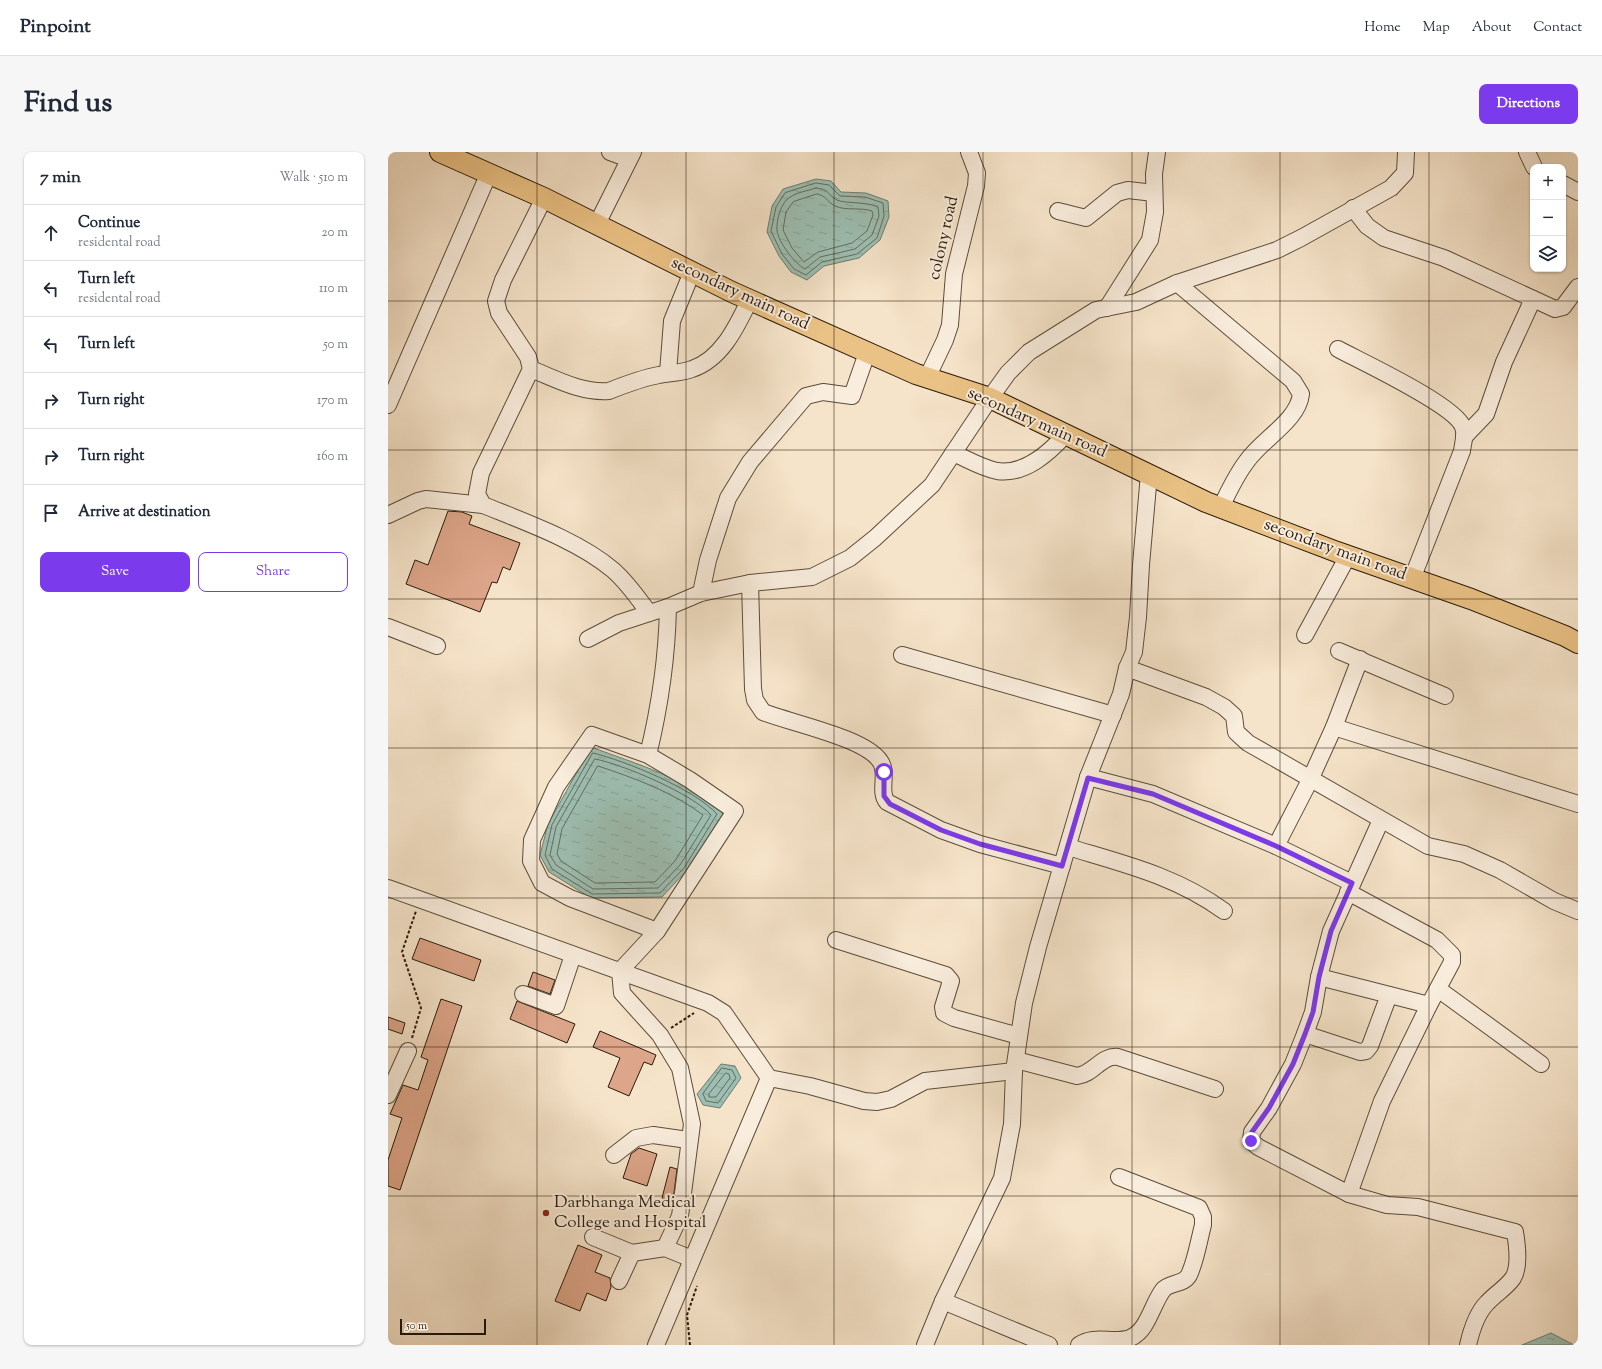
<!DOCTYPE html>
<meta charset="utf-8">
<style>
:root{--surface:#fff;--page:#f6f6f7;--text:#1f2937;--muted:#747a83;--line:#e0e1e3;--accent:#7c3aed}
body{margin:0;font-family:"Sorts Mill Goudy",serif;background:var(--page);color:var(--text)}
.controls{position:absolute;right:12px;top:12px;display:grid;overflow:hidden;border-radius:8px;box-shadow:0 1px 3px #0004}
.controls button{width:36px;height:36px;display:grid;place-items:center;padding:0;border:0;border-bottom:1px solid var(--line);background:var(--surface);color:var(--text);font:20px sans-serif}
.scale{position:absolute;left:12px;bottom:10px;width:86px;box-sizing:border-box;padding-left:4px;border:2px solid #291b0a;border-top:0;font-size:11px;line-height:14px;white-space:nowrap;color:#291b0a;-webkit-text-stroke:3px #f9eddd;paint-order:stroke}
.stop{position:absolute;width:12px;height:12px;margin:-9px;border:3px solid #7c3aed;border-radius:50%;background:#fff}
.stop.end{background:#7c3aed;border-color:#fff;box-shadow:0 1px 4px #0008}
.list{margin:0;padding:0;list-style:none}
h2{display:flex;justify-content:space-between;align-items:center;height:52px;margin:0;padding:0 16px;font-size:17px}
h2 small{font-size:13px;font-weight:400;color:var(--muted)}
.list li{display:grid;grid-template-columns:26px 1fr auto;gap:12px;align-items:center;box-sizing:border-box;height:56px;padding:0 16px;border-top:1px solid var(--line)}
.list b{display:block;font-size:15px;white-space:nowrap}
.list p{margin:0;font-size:13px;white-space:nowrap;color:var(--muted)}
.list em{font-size:13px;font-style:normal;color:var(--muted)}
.actions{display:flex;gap:8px;padding:12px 16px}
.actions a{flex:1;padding:9px 0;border:1px solid var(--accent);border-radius:8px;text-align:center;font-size:14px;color:var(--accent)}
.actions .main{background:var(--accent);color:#fff}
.icon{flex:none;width:22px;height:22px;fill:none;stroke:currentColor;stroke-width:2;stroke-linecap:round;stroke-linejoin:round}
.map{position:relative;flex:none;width:1190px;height:1193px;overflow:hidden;border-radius:8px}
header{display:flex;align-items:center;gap:24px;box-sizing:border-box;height:56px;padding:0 20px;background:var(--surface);border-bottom:1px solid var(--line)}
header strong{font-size:19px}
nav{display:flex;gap:22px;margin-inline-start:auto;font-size:14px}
.intro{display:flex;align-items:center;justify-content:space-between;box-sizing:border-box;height:96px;padding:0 24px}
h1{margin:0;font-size:28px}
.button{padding:10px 18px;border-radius:8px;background:var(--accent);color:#fff;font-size:14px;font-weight:700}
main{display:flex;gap:24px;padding:0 24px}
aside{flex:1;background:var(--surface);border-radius:8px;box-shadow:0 1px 3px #0004}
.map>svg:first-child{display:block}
</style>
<header>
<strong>Pinpoint</strong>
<nav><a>Home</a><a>Map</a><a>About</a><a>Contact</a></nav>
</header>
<div class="intro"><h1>Find us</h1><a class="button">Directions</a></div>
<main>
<aside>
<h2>7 min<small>Walk · 510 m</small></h2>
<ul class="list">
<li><svg class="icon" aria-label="ahead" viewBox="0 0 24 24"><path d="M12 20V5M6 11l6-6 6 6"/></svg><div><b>Continue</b><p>residental road</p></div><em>20 m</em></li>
<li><svg class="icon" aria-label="left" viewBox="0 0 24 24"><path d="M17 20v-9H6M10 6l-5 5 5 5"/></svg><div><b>Turn left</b><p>residental road</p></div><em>110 m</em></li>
<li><svg class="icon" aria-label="left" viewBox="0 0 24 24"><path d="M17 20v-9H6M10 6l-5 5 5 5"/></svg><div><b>Turn left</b></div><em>50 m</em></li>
<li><svg class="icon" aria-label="right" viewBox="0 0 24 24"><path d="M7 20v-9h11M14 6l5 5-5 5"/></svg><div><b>Turn right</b></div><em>170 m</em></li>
<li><svg class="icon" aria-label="right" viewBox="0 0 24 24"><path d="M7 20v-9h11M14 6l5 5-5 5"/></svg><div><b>Turn right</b></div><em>160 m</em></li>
<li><svg class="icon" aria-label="arrive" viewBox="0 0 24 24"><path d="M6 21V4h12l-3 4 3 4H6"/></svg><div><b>Arrive at destination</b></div></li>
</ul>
<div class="actions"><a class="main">Save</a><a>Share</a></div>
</aside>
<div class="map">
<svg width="1190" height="1193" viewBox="0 0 1190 1193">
<defs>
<pattern id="water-ripples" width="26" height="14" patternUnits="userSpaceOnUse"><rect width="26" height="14" fill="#9dbfb3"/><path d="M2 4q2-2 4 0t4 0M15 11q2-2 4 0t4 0" fill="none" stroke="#87a499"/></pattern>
</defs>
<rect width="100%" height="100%" fill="#f6e4ca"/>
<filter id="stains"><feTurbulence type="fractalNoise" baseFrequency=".005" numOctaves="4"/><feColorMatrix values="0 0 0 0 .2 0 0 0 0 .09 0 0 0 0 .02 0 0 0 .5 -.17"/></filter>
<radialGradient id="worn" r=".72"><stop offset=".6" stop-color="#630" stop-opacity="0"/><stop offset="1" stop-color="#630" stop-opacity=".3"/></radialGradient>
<g fill="url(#water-ripples)" stroke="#6f7d6f">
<path d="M 428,27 L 443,29 L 453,40 L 478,41 L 500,49 L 501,65 L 492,88 L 471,106 L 436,114 L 419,128 L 403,120 L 391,104 L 379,80 L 384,54 L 395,37 Z"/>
<path d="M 203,595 C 248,612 301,626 335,662 L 299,718 L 274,745 L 203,746 L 161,720 L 152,703 L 160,672 Z"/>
<path d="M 333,912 L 347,914 L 353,926 L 332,956 L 315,953 L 309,942 Z"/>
<path d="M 1163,1181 L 1186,1193 L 1134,1193 Z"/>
</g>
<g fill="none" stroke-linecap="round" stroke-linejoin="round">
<g stroke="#636d5e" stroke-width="1">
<path d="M 428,31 L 441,33 L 452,44 L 477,45 L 495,51 L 496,64 L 489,86 L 469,102 L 434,110 L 418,123 L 406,117 L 394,102 L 383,79 L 388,55 L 397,41 Z"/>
<path d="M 428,36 C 442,37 439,43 449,48 C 458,52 476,49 490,55 L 491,64 L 484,83 L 467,97 L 432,105 L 417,117 C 407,112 390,90 389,78 C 388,69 393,50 402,45 C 409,40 420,39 428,36 Z"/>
<path d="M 429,42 C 438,43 439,50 447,54 C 458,59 472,55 484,59 L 485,63 L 479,79 L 464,91 L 430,100 L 416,110 L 404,96 L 395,78 L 398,60 L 405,50 Z"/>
<path d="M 205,601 C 238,609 306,637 329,662 L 296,716 L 272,741 L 204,742 L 164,717 L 157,703 L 164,673 Z"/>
<path d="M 207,607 C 234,612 305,642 323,663 L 292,713 L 270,736 L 205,737 L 168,713 L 162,703 L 168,675 Z"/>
<path d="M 210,614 C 246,626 285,640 315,663 L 287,709 L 267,730 L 207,731 L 173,709 L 169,702 L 174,677 Z"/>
<path d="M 334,916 L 344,918 L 348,926 L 330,951 L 318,949 L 315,942 Z"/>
<path d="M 338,921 L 341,922 L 342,926 L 328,945 L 321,945 L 321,942 Z"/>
</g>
</g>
<g fill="#dda589" stroke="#291b0a">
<path d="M 60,359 L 74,360 L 84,364 L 81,372 L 132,391 L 122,418 L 115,415 L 109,431 L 104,430 L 92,460 L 18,432 L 27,408 L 40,413 Z"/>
<path d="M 32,786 L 93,808 L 86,829 L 24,807 Z"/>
<path d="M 145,820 L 167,828 L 162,842 L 140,834 Z"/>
<path d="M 53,847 L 74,854 L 12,1038 L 0,1034 L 0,1008 L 14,966 L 2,962 L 15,933 L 30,938 L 40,908 L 33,905 Z"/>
<path d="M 129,849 L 187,872 L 179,891 L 122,867 Z"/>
<path d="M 0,865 L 17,871 L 14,882 L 0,877 Z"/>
<path d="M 212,879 L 268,903 L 264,913 L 256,910 L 241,944 L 220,935 L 232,906 L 205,895 Z"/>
<path d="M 251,996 L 269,1002 L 259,1034 L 235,1026 L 243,1002 Z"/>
<path d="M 282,1015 L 289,1017 L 285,1048 L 274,1046 Z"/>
<path d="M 190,1093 L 214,1103 L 207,1120 L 222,1126 L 223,1135 L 218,1149 L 199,1141 L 192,1159 L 167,1149 Z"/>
</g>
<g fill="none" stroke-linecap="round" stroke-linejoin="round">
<g stroke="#5c4d3a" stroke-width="18">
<g id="minor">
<path d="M 222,0 L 241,7"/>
<path d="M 1139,0 L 1146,15"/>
<path d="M 1175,32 L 1190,40"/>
<path d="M 156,46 L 115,128 L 108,149 L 111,161 L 140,205 L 143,217 L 93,321 L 89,342 L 95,353 C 137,370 191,389 225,418 C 239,430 250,446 261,461"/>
<path d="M 965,56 L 979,74 L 996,86 L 1056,106 L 1167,157 L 1175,155 L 1190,135"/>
<path d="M 670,59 L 698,66 L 729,41 L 740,38 L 766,41"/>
<path d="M 209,72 L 245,0"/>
<path d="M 789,131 L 905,229 L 913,242 C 910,269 874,287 859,309 C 848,323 841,339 833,355"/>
<path d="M 719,156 L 762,88 L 767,60 L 766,22 L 769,0"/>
<path d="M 950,197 C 974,210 1067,253 1075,275 C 1078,282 1075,291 1074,299 L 1024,427"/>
<path d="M 143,217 C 168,227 193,241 221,239 C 236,233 254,226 271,223 C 281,221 294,221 304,217 C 334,207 349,174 362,147"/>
<path d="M 280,221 L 284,169 L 304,120"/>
<path d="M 539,226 L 557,188 L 562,173 L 566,122 L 588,34 L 589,21 L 581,0"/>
<path d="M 0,253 L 101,21"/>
<path d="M 1076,285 L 1098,262 L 1116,210 L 1145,147"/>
<path d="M 565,301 C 579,307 594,316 609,319 C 637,323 661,301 678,282"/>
<path d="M 0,363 L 30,349 L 38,347 L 95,353"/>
<path d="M 362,431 L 365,537 L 367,548 L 375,560 C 403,571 477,586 492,609 C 501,621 490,639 499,650 L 553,678 L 592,692 L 674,714"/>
<path d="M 313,441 L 320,408 L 340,346 L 362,310 L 418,244 L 435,240 L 464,244 L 479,201"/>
<path d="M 0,475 L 49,494"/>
<path d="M 917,483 L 960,404"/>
<path d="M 200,487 L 231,471 L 280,455 L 313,441 L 362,431 L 424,425 L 462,406 L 487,386 L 544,333 L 602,246 L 620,221 L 641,200 L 708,158 L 748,150 L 789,131 L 889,98 L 913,86 L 1003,36 L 1017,21 L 1018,0"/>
<path d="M 951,499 L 1057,544"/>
<path d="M 514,503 L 725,563"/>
<path d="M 739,516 L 818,545 L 836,555 L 846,564 L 848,580 L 860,591 L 1040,694 L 1076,702 L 1112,718 L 1166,749 L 1190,759"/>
<path d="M 946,575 L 1190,652"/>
<path d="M 260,603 L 204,583 L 168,635 L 144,688 L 143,709 L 154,731 L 182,746 L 269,779 L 347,659 L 302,628 L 260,603 C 272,554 279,505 280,455"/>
<path d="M 700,625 L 765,642 L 888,694 L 964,731"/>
<path d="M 993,668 L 943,779 L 931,825 L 925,860 L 917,882 L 905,912 L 881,956 L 864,980 L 863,989 L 870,995 L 961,1042 L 999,1053 L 1030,1055 L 1127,1080 C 1129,1092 1132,1115 1125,1126 C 1118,1136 1107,1142 1099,1151 C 1089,1161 1083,1180 1080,1193"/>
<path d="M 888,694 L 922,628 L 946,575 L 972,507"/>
<path d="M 680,695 C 736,712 788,724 836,759"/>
<path d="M 0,736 L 320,851 L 336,861 L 381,926 L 268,1193"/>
<path d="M 960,740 L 1049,788 L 1064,803 L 1064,810 L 1041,853 L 994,949 L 961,1042"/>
<path d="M 269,779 L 232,819 L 234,841 L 272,883 L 292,916 L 304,972 L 292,1064 L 277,1096"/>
<path d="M 448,788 L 558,823 L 563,829 L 555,855 L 556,861 L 566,866 L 631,884"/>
<path d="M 931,825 L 1041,853"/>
<path d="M 1050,837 L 1153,912"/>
<path d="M 135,842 L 168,854 L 185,803"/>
<path d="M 917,882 L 972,900 L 978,899 L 982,894 L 1001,843"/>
<path d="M 628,908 L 689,924 C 706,922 713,903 730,905 L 827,937"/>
<path d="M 381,926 L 422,934 L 476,949 L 489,950 L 503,947 L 537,929 L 626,919"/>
<path d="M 0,943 L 20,899"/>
<path d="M 226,1003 L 248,986 L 265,983 L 300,988"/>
<path d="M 205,1085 L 244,1101"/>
<path d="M 231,1129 L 244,1101 L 277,1096 L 304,1107"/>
<path d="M 555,1149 L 661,1193"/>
<path d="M 537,1193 L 555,1149 L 614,1026 L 624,972 L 626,919 L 636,851 L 650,795 L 700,625 L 733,542 L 739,516 L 746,500 L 750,465 L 753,413 L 761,322"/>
<path d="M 691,1193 C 707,1182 725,1192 742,1186 C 760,1179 764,1152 775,1138 C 781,1130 796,1133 801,1123 C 808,1108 811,1088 815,1073 L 815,1065 L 811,1056 L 731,1025"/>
</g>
</g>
<g stroke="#291b0a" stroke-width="22">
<path id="major" d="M 52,0 L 156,46 L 344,140 L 528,222 L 602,246 L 818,350 L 949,400 L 1083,447 L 1177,484 L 1190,491"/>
</g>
<g stroke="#291b0a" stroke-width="2" stroke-dasharray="3 2" stroke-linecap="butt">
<path d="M 283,876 L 306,861"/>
<path d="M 24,886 L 33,856 L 14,800 L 28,759"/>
<path d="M 302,1193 L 299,1163 L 309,1134"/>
</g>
<use href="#minor" stroke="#f9eddd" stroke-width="16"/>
<use href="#major" stroke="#ebc285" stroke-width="20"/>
</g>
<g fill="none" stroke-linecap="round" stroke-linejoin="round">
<path stroke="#7c3aed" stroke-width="5" d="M 496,620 L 496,644 L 502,652 L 553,678 L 592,692 L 674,714 L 700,626 L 765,642 L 888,694 L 964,731 L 943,779 L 931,825 L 925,860 L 917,882 L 905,912 L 881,956 L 864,980 L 863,989"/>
</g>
<path fill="none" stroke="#291b0a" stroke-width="1" stroke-opacity="0.55" d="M 149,0 L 149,1193M 298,0 L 298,1193M 446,0 L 446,1193M 595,0 L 595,1193M 744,0 L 744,1193M 892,0 L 892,1193M 1041,0 L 1041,1193M 0,149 L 1190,149M 0,298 L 1190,298M 0,447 L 1190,447M 0,596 L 1190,596M 0,746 L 1190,746M 0,895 L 1190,895M 0,1044 L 1190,1044"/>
<circle fill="#8f2418" stroke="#f9eddd" stroke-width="1.5" cx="158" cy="1061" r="4"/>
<g text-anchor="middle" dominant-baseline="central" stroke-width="4" stroke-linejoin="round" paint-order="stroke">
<g font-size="17" fill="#291b0a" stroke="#f9eddd">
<text transform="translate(556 86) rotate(-77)">colony road</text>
<text transform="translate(352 142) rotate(25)">secondary main road</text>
<text transform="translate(649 271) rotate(24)">secondary main road</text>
<text transform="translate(947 398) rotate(20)">secondary main road</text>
</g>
<g font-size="17" fill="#291b0a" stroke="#f9eddd" text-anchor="start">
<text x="166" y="1051">Darbhanga Medical<tspan x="166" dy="20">College and Hospital</tspan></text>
</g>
</g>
<rect width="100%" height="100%" filter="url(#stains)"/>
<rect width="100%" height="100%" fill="url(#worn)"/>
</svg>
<div class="controls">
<button>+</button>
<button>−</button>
<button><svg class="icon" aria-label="layers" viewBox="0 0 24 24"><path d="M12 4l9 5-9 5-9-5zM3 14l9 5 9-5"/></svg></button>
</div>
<div class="scale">50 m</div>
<div class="stop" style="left:496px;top:620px"></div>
<div class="stop end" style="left:863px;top:989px"></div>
</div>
</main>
